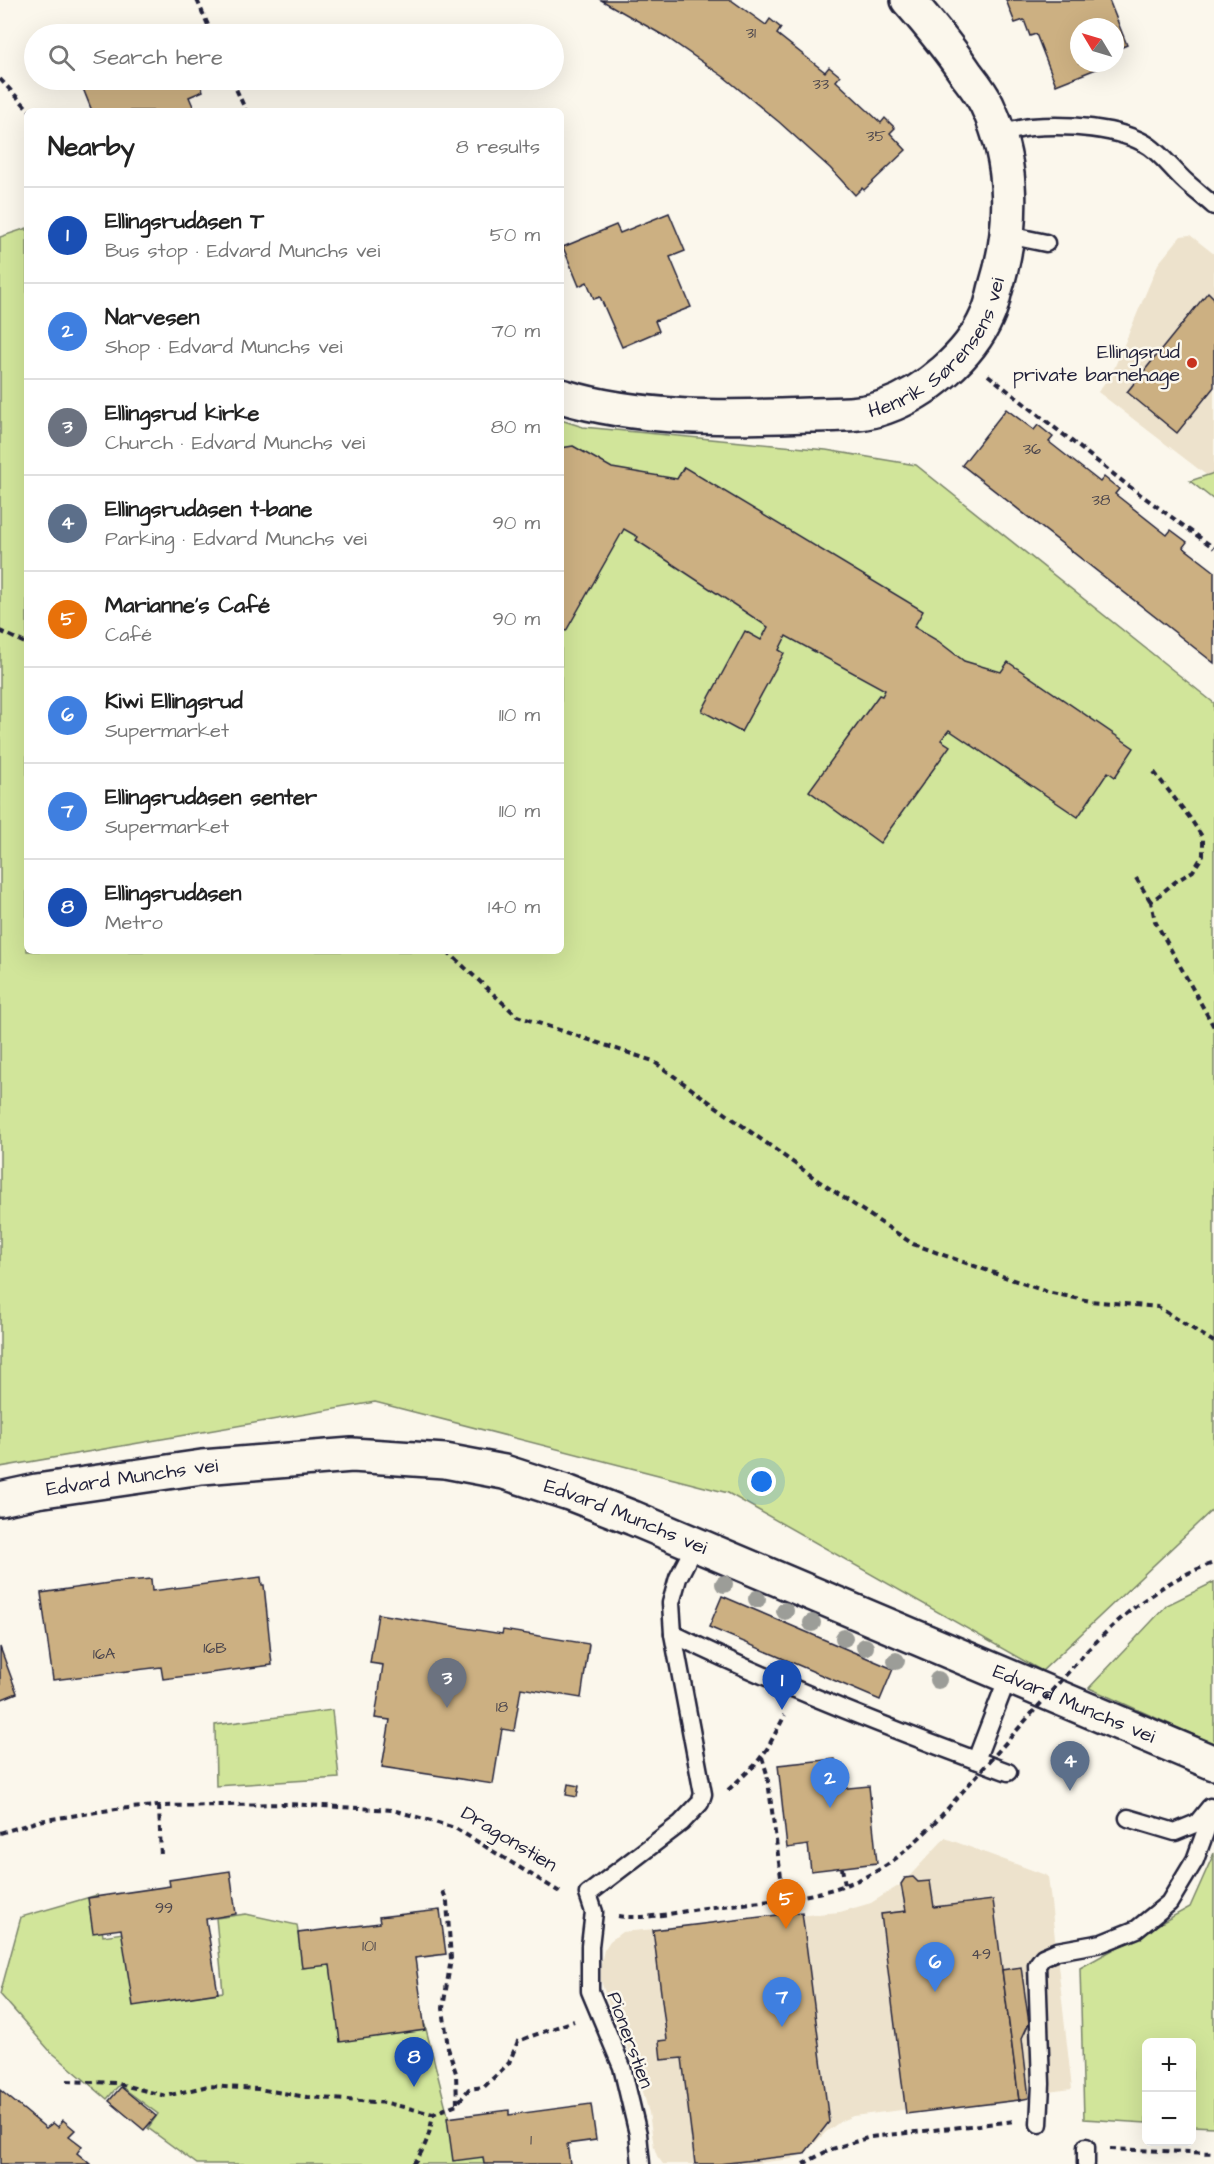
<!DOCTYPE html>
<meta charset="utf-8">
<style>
:root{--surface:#fff;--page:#f6f6f6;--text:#222;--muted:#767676;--line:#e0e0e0;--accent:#0b8043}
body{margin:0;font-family:"Architects Daughter",sans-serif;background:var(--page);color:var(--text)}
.controls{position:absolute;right:18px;bottom:18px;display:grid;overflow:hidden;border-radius:9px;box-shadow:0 6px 24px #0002}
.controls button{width:54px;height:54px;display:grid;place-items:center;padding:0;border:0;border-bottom:2px solid var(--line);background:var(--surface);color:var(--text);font:30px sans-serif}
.compass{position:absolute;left:1070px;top:18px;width:54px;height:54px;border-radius:50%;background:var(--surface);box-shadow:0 6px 24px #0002;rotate:308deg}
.you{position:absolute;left:762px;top:1482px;width:21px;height:21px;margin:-15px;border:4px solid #fff;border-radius:50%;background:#1a73e8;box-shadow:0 0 0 9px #1a73e833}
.badge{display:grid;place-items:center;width:39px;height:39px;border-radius:50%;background:var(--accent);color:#fff;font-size:20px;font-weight:700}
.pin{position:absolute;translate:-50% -50px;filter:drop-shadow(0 2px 3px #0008)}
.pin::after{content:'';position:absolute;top:32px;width:21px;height:18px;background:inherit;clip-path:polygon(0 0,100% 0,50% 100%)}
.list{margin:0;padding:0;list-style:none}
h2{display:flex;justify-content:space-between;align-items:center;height:78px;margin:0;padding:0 24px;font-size:26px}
h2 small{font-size:20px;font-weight:400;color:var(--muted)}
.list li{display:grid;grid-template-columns:39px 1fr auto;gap:18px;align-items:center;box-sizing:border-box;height:96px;padding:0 24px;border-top:2px solid var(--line)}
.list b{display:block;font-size:22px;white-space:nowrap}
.list p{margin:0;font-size:20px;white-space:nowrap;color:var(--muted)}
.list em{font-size:20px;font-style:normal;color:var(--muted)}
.icon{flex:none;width:33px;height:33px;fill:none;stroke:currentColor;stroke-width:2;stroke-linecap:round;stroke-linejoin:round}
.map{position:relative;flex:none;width:1214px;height:2164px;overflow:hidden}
.search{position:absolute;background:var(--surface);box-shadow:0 6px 24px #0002;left:24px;top:24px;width:540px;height:66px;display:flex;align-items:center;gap:15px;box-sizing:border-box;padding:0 21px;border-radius:33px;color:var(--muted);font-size:22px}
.panel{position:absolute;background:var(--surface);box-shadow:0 6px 24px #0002;left:24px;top:108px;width:540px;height:846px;border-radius:9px}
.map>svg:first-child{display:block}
</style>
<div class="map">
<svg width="1214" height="2164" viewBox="0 0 1214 2164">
<rect width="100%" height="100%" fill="#fbf7ec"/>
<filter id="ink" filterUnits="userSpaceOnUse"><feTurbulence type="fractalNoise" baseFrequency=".0167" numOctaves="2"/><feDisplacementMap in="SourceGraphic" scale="12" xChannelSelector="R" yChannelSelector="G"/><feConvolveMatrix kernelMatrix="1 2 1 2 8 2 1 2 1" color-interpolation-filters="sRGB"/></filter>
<g filter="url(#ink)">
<g fill="#ede2cc">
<path d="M 1190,235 L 1214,254 L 1214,481 L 1098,392 L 1113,371 L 1158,264 L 1181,236 Z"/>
<path d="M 945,1838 L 1048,1876 L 1072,2089 L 853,2116 L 841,2121 L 826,2132 L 805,2153 L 791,2159 L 749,2164 L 663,2164 L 657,2156 L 654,2147 L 649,2113 L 636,2067 L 609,2005 L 601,1981 L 601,1963 L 604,1950 L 610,1941 L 622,1932 L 840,1912 L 871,1903 L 903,1883 Z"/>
</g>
<g fill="#d1e59a" stroke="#7a846a" stroke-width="1.5">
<path d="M 27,228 L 27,951 L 561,951 L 561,420 L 583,427 L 826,450 L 916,465 L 1214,703 L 1214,1508 L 1042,1671 L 728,1493 L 375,1402 L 0,1467 L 0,237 Z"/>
<path d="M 1214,473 L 1214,500 L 1190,481 Z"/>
<path d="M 1214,1582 L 1214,1744 L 1089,1688 L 1167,1605 Z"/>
<path d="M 332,1710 L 339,1778 L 216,1786 L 215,1725 Z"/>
<path d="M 1214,1853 L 1214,2127 L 1192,2126 L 1192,2042 L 1146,2042 L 1146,2123 L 1084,2119 L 1080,1968 L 1190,1907 Z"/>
<path d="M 97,1895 L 103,1936 L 130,1932 L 141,2004 L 223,1992 L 216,1918 L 246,1914 L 297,1925 L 303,1968 L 330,1964 L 341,2038 L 425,2025 L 459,2159 L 486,2154 L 488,2164 L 197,2164 L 148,2128 L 158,2114 L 119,2085 L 107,2099 L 49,2050 L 0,1994 L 21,1917 Z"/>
</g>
<g fill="#ccb082" stroke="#22223b" stroke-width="1.5">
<path d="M 601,0 L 731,0 L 766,25 L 770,19 L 781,28 L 777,34 L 825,72 L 829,67 L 840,76 L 836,81 L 881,123 L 885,118 L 895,128 L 890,133 L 906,150 L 864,190 L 862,188 L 855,195 L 830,168 L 779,122 L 724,77 L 666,37 Z"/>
<path d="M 1006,0 L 1109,0 L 1127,45 L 1115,50 L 1115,27 L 1079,27 L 1079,63 L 1093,63 L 1096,69 L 1056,85 L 1036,34 L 1030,36 L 1024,20 L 1015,23 Z"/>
<path d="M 97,80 L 199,80 L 203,91 L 189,97 L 195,111 L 92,111 L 82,86 Z"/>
<path d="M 669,213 L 685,251 L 670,257 L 691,307 L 655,321 L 659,331 L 622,347 L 600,297 L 594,299 L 587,282 L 579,286 L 563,247 L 616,225 L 620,233 Z"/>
<path d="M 1208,292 L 1214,298 L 1214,387 L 1177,433 L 1127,392 Z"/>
<path d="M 1006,409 L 1034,430 L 1038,425 L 1053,437 L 1049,442 L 1100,482 L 1104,477 L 1119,489 L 1115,494 L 1167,535 L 1171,530 L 1187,542 L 1183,547 L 1214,571 L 1214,663 L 962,465 Z"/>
<path d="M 573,446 L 612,468 L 677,479 L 684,467 L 923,611 L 914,627 L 938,641 L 964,661 L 1001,672 L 1008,662 L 1134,748 L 1115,777 L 1108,772 L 1078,817 L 949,730 L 941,740 L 950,746 L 880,843 L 809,791 L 879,695 L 882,696 L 885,690 L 786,636 L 779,650 L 784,653 L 741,732 L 702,711 L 745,631 L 761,640 L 768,627 L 636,540 L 638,537 L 624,529 L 566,631 L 561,628 L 561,448 Z"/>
<path d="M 261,1577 L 262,1585 L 264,1585 L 272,1665 L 163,1679 L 161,1667 L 53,1680 L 41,1593 L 116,1582 L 151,1579 L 152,1591 Z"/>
<path d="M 722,1596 L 893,1669 L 880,1700 L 709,1627 Z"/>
<path d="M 378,1614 L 502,1634 L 503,1630 L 589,1644 L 581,1698 L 521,1688 L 514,1731 L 502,1729 L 493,1784 L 382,1767 L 390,1720 L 375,1718 L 383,1665 L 370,1663 Z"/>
<path d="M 0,1647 L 17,1693 L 0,1700 Z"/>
<path d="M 835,1759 L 838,1789 L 869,1786 L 877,1863 L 811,1871 L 808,1845 L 787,1848 L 778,1765 Z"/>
<path d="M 568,1784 L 579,1786 L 577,1797 L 566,1795 Z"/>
<path d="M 230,1871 L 236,1914 L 206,1919 L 218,1993 L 133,2006 L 121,1929 L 93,1933 L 88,1898 L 170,1886 L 169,1880 Z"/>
<path d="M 913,1877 L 918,1882 L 930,1881 L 934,1907 L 993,1900 L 1019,2100 L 906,2114 L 881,1914 L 906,1911 L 901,1884 L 905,1878 Z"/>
<path d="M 440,1910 L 446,1954 L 415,1958 L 425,2030 L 340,2042 L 330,1965 L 302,1968 L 298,1933 L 380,1923 L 379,1917 Z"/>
<path d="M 802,1912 L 829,2122 L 804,2154 L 719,2164 L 695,2164 L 682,2058 L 661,2060 L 659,2041 L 667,2040 L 653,1930 Z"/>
<path d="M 1021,1967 L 1029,2023 L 1022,2038 L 1029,2098 L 1019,2100 L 1002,1970 Z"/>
<path d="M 121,2087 L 156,2116 L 144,2130 L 109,2101 Z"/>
<path d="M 0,2090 L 46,2128 L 53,2123 L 58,2127 L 63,2120 L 75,2130 L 69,2136 L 82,2146 L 77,2153 L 90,2164 L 0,2164 Z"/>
<path d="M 591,2104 L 596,2140 L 567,2144 L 570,2164 L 484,2164 L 483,2157 L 453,2161 L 447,2118 L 509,2110 L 509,2115 Z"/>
</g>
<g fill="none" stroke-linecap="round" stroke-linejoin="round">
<g stroke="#22223b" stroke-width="21">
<g id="lane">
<path d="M 999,134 C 1009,132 1020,128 1031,127 C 1065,124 1120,127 1149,146 C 1163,156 1173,170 1186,182 C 1195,190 1205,198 1214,206"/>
<path d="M 1008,235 L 1046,243"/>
<path d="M 673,1634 C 782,1687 895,1731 1008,1772"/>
<path d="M 976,1760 L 1008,1677"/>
<path d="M 1128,1818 L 1175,1832 L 1197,1823 L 1210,1807"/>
<path d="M 1039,2124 L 1041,2084 L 1037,1965 L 1043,1957 L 1057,1951 L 1102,1943 L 1137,1929 L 1169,1903 L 1195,1860 L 1214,1808"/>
<path d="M 1086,2147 L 1086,2164"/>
<path d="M 641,2164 L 638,2134 L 622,2067 L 590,1991 L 590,1946 L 594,1912 L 588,1894 L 681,1823 L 700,1803 L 703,1794 L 673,1634 L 671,1603 L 678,1578 L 695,1545"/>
</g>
</g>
<g stroke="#22223b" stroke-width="38">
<g id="street">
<path id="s1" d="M 561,396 C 640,420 727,418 808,415 C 833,414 861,416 885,407 C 925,393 970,356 987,316 C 991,308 993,299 995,290 C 1014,229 1015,163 987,105 C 982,94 974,84 967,75 C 949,48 929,24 908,0"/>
<path id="s2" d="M 0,1499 L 37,1491 L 202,1467 L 352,1455 L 445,1461 L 504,1472 L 569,1493 L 633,1518 L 1214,1763"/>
</g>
</g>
<g stroke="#22223b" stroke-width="4" stroke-dasharray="6 4.5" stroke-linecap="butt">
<path d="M 197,0 L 212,34"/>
<path d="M 0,79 L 30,111"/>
<path d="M 232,80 L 246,111"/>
<path d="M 988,375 L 1126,484 L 1214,548"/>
<path d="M 0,631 L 27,644"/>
<path d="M 1154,772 L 1190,818 L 1203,838 L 1203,855 L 1193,871 L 1175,882 L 1151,902 L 1155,921 L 1214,1027"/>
<path d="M 1136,878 L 1151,902"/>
<path d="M 447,951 L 517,1016 L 653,1061 L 820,1182 L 913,1244 L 1047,1292 L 1090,1301 L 1158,1307 L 1214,1342"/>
<path d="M 1087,1651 C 1123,1614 1164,1579 1214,1563"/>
<path d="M 762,1757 L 767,1774 L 784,1899"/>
<path d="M 728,1790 L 755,1765 L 767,1749 L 785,1715"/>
<path d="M 159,1806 L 161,1857"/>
<path d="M 0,1833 L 39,1821 L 116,1809 L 159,1806 L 288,1804 L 393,1810 L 455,1828 L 563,1894"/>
<path d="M 842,1868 L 845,1885"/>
<path d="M 443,1891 L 447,1902 L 451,1959 L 443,2008 L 448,2048 L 456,2073 L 457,2103"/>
<path d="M 618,1916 C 646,1920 678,1912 705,1908 C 770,1900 840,1900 895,1859 C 908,1849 920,1837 933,1825"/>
<path d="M 67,2081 L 115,2083 L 166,2096 L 208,2086 L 258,2089 L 307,2097 L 387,2103 L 433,2114"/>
<path d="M 1110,2149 L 1214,2153"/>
<path d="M 413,2164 C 426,2148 430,2133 433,2114 L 457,2104 L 469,2089 L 484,2087 L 509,2063 L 518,2041 L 574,2021"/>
<path d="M 803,2164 L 829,2150 L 870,2137 L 1015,2121"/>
</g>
<use href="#lane" stroke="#fbf7ec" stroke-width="16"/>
<use href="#street" stroke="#fbf7ec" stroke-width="33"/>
<path stroke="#22223b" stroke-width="4" stroke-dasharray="6 4.5" stroke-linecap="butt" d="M 933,1825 L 1087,1651"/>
</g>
<g fill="#9c9d98">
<circle cx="724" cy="1584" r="9"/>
<circle cx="757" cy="1599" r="9"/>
<circle cx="785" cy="1611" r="9"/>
<circle cx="812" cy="1623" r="9"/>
<circle cx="844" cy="1638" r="9"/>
<circle cx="865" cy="1647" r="9"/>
<circle cx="896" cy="1661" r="9"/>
<circle cx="938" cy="1680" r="9"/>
</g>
</g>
<circle fill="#c8321e" stroke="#fbf7ec" stroke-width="2" cx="1192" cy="363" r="6"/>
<g text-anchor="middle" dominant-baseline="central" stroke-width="5" stroke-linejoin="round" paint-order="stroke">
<g font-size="16" fill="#4c464d">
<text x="751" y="33">31</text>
<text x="821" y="84">33</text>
<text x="876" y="136">35</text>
<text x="1032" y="449">36</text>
<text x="1101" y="500">38</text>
<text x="215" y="1648">16B</text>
<text x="104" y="1654">16A</text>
<text x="502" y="1707">18</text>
<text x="164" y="1908">99</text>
<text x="369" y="1946">101</text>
<text x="981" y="1954">49</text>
<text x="531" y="2140">1</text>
</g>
<g font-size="20" fill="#22223b" stroke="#fbf7ec">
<text stroke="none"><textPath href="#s1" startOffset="408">Henrik Sørensens vei</textPath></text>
<text stroke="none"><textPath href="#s2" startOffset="134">Edvard Munchs vei</textPath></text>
<text stroke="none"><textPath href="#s2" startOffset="638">Edvard Munchs vei</textPath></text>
<text stroke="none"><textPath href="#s2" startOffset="1124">Edvard Munchs vei</textPath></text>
<text transform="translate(509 1839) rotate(31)">Dragonstien</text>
<text transform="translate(630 2040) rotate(70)">Pionerstien</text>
</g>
<g font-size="20" fill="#22223b" stroke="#fbf7ec" text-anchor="end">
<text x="1180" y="352">Ellingsrud<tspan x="1180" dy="23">private barnehage</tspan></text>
</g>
</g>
</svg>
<div class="controls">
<button>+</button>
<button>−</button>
</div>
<svg class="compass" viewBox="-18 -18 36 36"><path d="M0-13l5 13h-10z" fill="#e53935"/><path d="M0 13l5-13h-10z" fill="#767676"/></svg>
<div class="you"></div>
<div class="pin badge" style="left:782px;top:1710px;background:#1a4fb4">1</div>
<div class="pin badge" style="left:830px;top:1808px;background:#3f7fe0">2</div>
<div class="pin badge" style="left:447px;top:1708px;background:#6b7280">3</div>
<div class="pin badge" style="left:1070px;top:1791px;background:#5c6f8a">4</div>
<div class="pin badge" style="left:786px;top:1929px;background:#e8710a">5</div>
<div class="pin badge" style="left:935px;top:1992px;background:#3f7fe0">6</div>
<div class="pin badge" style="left:782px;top:2027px;background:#3f7fe0">7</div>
<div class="pin badge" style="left:414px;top:2087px;background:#1a4fb4">8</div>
<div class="search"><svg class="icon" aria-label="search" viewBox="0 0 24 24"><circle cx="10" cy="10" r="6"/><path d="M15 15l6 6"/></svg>Search here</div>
<section class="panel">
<h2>Nearby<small>8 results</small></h2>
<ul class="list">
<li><span class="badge" style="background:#1a4fb4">1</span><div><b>Ellingsrudåsen T</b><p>Bus stop · Edvard Munchs vei</p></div><em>50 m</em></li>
<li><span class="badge" style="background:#3f7fe0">2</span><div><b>Narvesen</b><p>Shop · Edvard Munchs vei</p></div><em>70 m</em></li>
<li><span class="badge" style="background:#6b7280">3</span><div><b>Ellingsrud kirke</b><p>Church · Edvard Munchs vei</p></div><em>80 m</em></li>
<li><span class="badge" style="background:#5c6f8a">4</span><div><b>Ellingsrudåsen t-bane</b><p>Parking · Edvard Munchs vei</p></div><em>90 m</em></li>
<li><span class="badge" style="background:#e8710a">5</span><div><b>Marianne's Café</b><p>Café</p></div><em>90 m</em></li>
<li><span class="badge" style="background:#3f7fe0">6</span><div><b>Kiwi Ellingsrud</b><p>Supermarket</p></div><em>110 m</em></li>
<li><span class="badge" style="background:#3f7fe0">7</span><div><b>Ellingsrudåsen senter</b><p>Supermarket</p></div><em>110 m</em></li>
<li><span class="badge" style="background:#1a4fb4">8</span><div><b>Ellingsrudåsen</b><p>Metro</p></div><em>140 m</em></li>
</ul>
</section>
</div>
